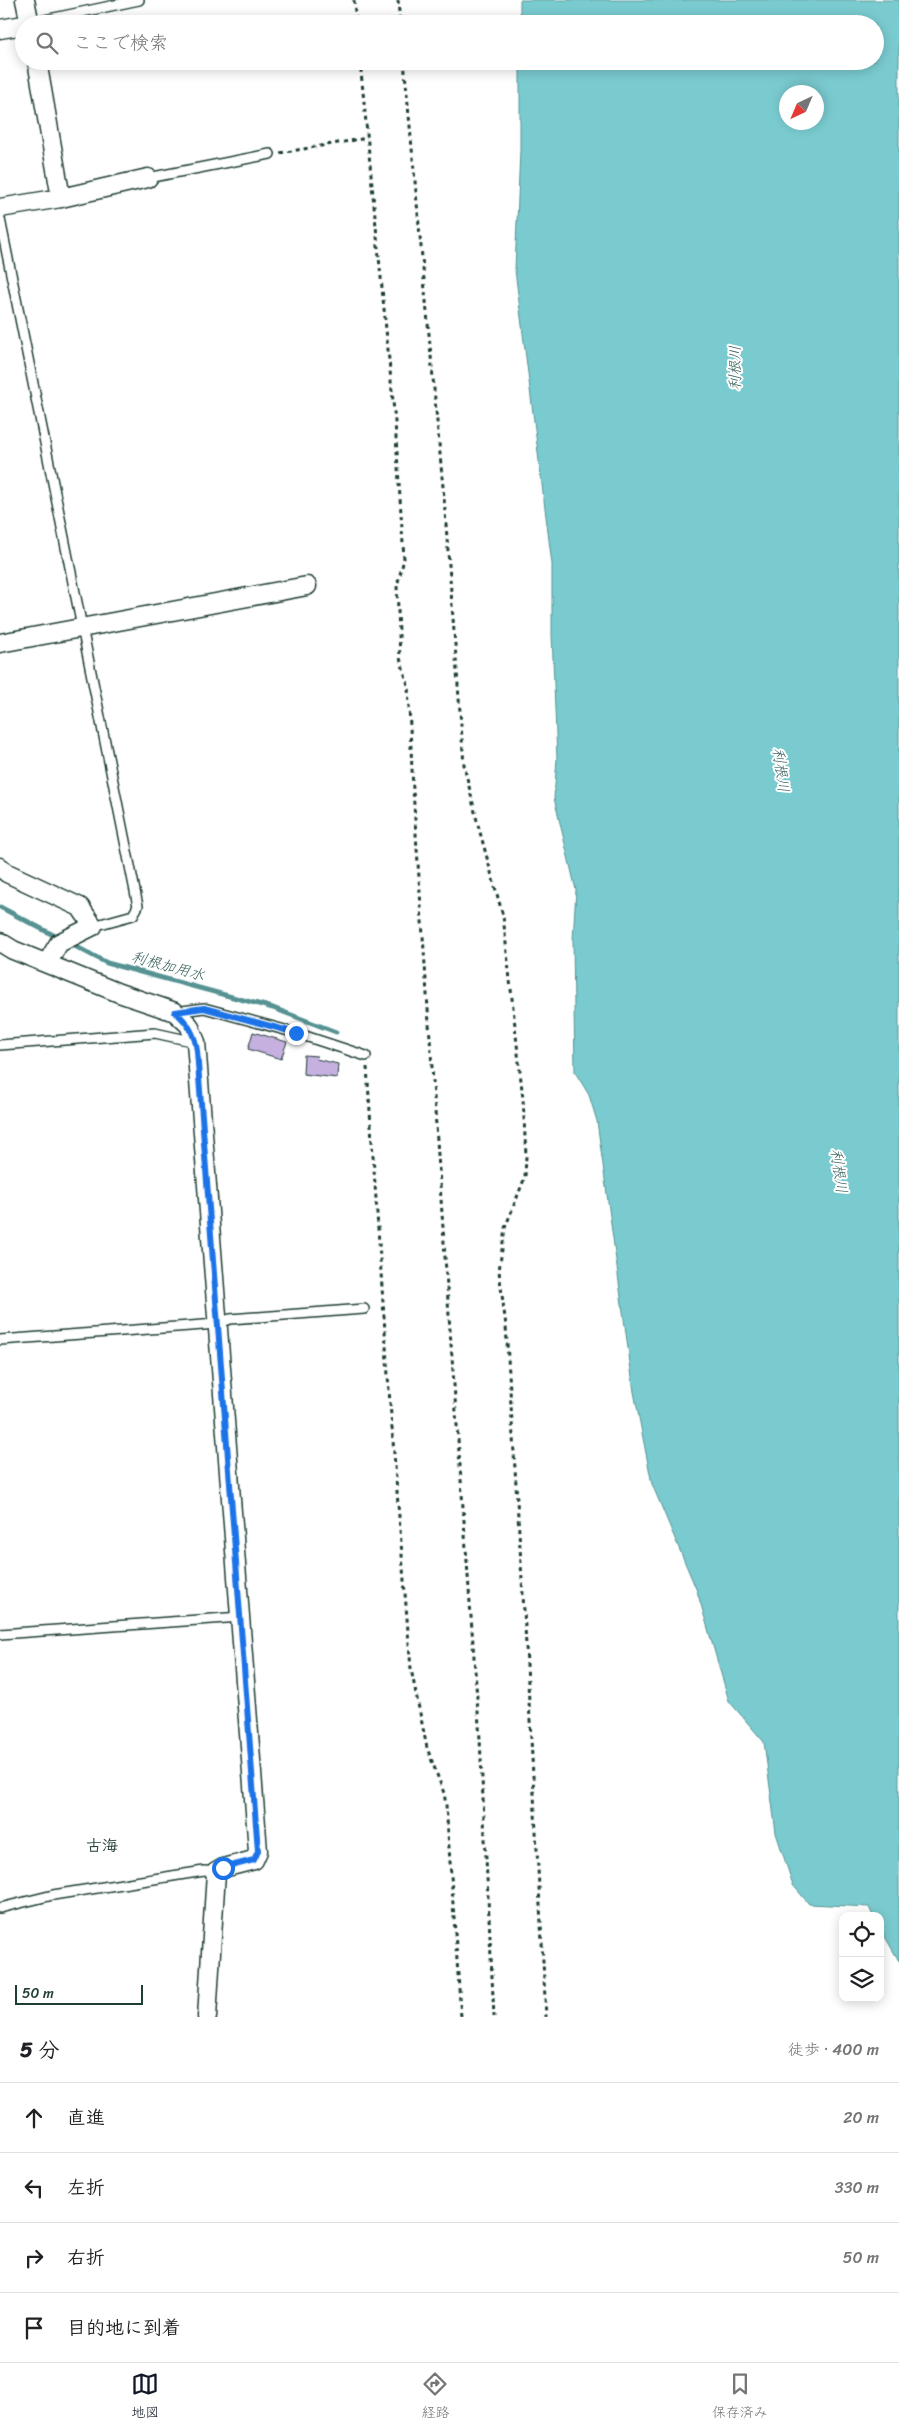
<!DOCTYPE html>
<html lang="ja">
<meta charset="utf-8">
<style>
:root{--surface:#fff;--page:#f2f2f2;--text:#202124;--muted:#757577;--line:#e0e0e0;--accent:#111827}
body{margin:0;font-family:Sriracha,"Klee One",sans-serif;background:var(--page);color:var(--text)}
.controls{position:absolute;right:15px;bottom:15px;display:grid;overflow:hidden;border-radius:10px;box-shadow:0 2px 12px #0003}
.controls button{width:45px;height:45px;display:grid;place-items:center;padding:0;border:0;border-bottom:1px solid var(--line);background:var(--surface);color:var(--text);font:25px sans-serif}
.compass{position:absolute;left:779px;top:85px;width:45px;height:45px;border-radius:50%;background:var(--surface);box-shadow:0 2px 12px #0003;rotate:224deg}
.scale{position:absolute;left:15px;bottom:12px;width:128px;box-sizing:border-box;padding-left:5px;border:2px solid #1f3d34;border-top:0;font-size:14px;line-height:18px;white-space:nowrap;color:#1f3d34;-webkit-text-stroke:4px #fff;paint-order:stroke}
.stop{position:absolute;width:15px;height:15px;margin:-11px;border:4px solid #1a73e8;border-radius:50%;background:#fff}
.stop.end{background:#1a73e8;border-color:#fff;box-shadow:0 1px 5px #0008}
.list{margin:0;padding:0;list-style:none}
h2{display:flex;justify-content:space-between;align-items:center;height:65px;margin:0;padding:0 20px;font-size:21px}
h2 small{font-size:16px;font-weight:400;color:var(--muted)}
.list li{display:grid;grid-template-columns:32px 1fr auto;gap:15px;align-items:center;box-sizing:border-box;height:70px;padding:0 20px;border-top:1px solid var(--line)}
.list b{display:block;font-size:19px;white-space:nowrap}
.list em{font-size:16px;font-style:normal;color:var(--muted)}
.icon{flex:none;width:28px;height:28px;fill:none;stroke:currentColor;stroke-width:2;stroke-linecap:round;stroke-linejoin:round}
.map{position:relative;flex:none;width:899px;height:2017px;overflow:hidden}
.search{position:absolute;background:var(--surface);box-shadow:0 2px 12px #0003;left:15px;right:15px;top:15px;height:55px;display:flex;align-items:center;gap:12px;box-sizing:border-box;padding:0 18px;border-radius:28px;color:var(--muted);font-size:19px}
.sheet{height:345px;background:var(--surface)}
nav{display:flex;justify-content:space-around;align-items:center;box-sizing:border-box;height:70px;border-top:1px solid var(--line);background:var(--surface);font-size:14px;color:var(--muted)}
nav a{display:grid;justify-items:center;gap:2px}
nav .on{color:var(--accent)}
.map>svg:first-child{display:block}
</style>
<div class="map">
<svg width="899" height="2017" viewBox="0 0 899 2017">
<rect width="100%" height="100%" fill="#fff"/>
<filter id="ink" filterUnits="userSpaceOnUse"><feTurbulence type="fractalNoise" baseFrequency=".02" numOctaves="2"/><feDisplacementMap in="SourceGraphic" scale="10" xChannelSelector="R" yChannelSelector="G"/><feConvolveMatrix kernelMatrix="1 2 1 2 8 2 1 2 1" color-interpolation-filters="sRGB"/></filter>
<g filter="url(#ink)">
<path fill="#7acbd0" stroke="#569292" fill-rule="evenodd" d="M 520,0 L 899,0 L 899,1961 L 880,1928 L 880,1916 L 873,1916 L 869,1907 L 809,1904 L 793,1885 L 776,1833 L 764,1742 L 729,1701 L 697,1591 L 652,1484 L 634,1392 L 597,1121 L 589,1095 L 575,1072 L 573,940 L 576,890 L 554,798 L 557,759 L 552,634 L 552,564 L 515,270 L 520,150 L 520,61 L 875,61 L 875,24 L 520,24 ZM 786,92 L 816,92 L 816,122 L 786,122 Z"/>
<g fill="none" stroke-linecap="round" stroke-linejoin="round">
<g stroke="#569292" stroke-width="5">
<path d="M 0,907 L 59,938"/>
<path d="M 69,943 L 107,963 L 273,1008 L 336,1032"/>
</g>
</g>
<g fill="#c6b0df" stroke="#1f3d34">
<path d="M 253,1032 L 287,1042 L 281,1059 L 248,1049 Z"/>
<path d="M 304,1055 L 317,1056 L 316,1059 L 338,1064 L 337,1078 L 303,1074 Z"/>
</g>
<g fill="none" stroke-linecap="round" stroke-linejoin="round">
<g stroke="#1f3d34" stroke-width="12">
<g id="service">
<path d="M 30,23 L 139,0"/>
<path d="M 148,178 L 270,154"/>
<path d="M 0,219 L 138,906 L 133,915 L 93,926"/>
<path d="M 175,1012 L 204,1008 L 296,1033 L 366,1056"/>
<path d="M 0,1045 L 155,1033 L 196,1042"/>
<path d="M 0,1340 L 217,1324 L 230,1319 L 364,1309"/>
<path d="M 0,1634 L 241,1617"/>
<path d="M 0,1908 L 53,1895 L 204,1871 L 216,1872"/>
</g>
</g>
<g stroke="#1f3d34" stroke-width="21">
<g id="minor">
<path d="M 25,0 L 30,24"/>
<path d="M 0,29 L 24,25"/>
<path d="M 37,61 L 61,198"/>
<path d="M 0,208 L 61,198 L 148,178"/>
<path d="M 0,643 L 307,586"/>
<path d="M 0,867 L 7,873 L 80,907 L 93,926 L 59,943 L 47,963"/>
<path d="M 0,942 L 13,950 L 119,993 L 175,1012 L 189,1025 L 196,1042 L 258,1851 L 254,1860 L 223,1868 L 216,1872 L 207,2017"/>
</g>
</g>
<g stroke="#1f3d34" stroke-width="3" stroke-dasharray="4 4" stroke-linecap="butt">
<path d="M 354,0 L 356,24"/>
<path d="M 398,0 L 400,24"/>
<path d="M 360,61 L 395,422 L 404,559 L 397,586 L 400,658 L 408,685 L 413,790 L 450,1330 L 480,1739 L 494,2017"/>
<path d="M 404,61 L 444,498 L 464,765 L 478,825 L 503,916 L 523,1099 L 526,1156 L 525,1177 L 505,1228 L 499,1271 L 506,1326 L 525,1627 L 546,2017"/>
<path d="M 280,153 L 367,138"/>
<path d="M 367,1067 L 389,1390 L 411,1669 L 427,1748 L 444,1793 L 446,1805 L 461,2017"/>
</g>
<use href="#service" stroke="#fff" stroke-width="9"/>
<use href="#minor" stroke="#fff" stroke-width="18"/>
</g>
</g>
<g fill="none" stroke-linecap="round" stroke-linejoin="round" filter="url(#ink)">
<path stroke="#1a73e8" stroke-width="6" d="M 223,1868 L 254,1860 L 258,1851 L 197,1051 C 195,1034 188,1022 175,1012 L 204,1008 L 296,1033"/>
</g>
<g text-anchor="middle" dominant-baseline="central" stroke-width="4" stroke-linejoin="round" paint-order="stroke">
<g font-size="15" font-style="italic" fill="#36605b" stroke="#fff">
<text transform="translate(735 368) rotate(-90)">利根川</text>
<text transform="translate(781 770) rotate(82)">利根川</text>
<text transform="translate(168 966) rotate(15)">利根加用水</text>
<text transform="translate(839 1171) rotate(82)">利根川</text>
</g>
<g font-size="16" font-weight="bold" fill="#1f3d34" stroke="#fff">
<text x="102" y="1845">古海</text>
</g>
</g>
</svg>
<div class="controls">
<button><svg class="icon" aria-label="locate" viewBox="0 0 24 24"><circle cx="12" cy="12" r="6"/><path d="M12 2v4M12 18v4M2 12h4M18 12h4"/></svg></button>
<button><svg class="icon" aria-label="layers" viewBox="0 0 24 24"><path d="M12 4l9 5-9 5-9-5zM3 14l9 5 9-5"/></svg></button>
</div>
<svg class="compass" viewBox="-18 -18 36 36"><path d="M0-13l5 13h-10z" fill="#e53935"/><path d="M0 13l5-13h-10z" fill="#757577"/></svg>
<div class="scale">50 m</div>
<div class="stop" style="left:223px;top:1868px"></div>
<div class="stop end" style="left:296px;top:1033px"></div>
<div class="search"><svg class="icon" aria-label="search" viewBox="0 0 24 24"><circle cx="10" cy="10" r="6"/><path d="M15 15l6 6"/></svg>ここで検索</div>
</div>
<section class="sheet">
<h2>5 分<small>徒歩 · 400 m</small></h2>
<ul class="list">
<li><svg class="icon" aria-label="ahead" viewBox="0 0 24 24"><path d="M12 20V5M6 11l6-6 6 6"/></svg><div><b>直進</b></div><em>20 m</em></li>
<li><svg class="icon" aria-label="left" viewBox="0 0 24 24"><path d="M17 20v-9H6M10 6l-5 5 5 5"/></svg><div><b>左折</b></div><em>330 m</em></li>
<li><svg class="icon" aria-label="right" viewBox="0 0 24 24"><path d="M7 20v-9h11M14 6l5 5-5 5"/></svg><div><b>右折</b></div><em>50 m</em></li>
<li><svg class="icon" aria-label="arrive" viewBox="0 0 24 24"><path d="M6 21V4h12l-3 4 3 4H6"/></svg><div><b>目的地に到着</b></div></li>
</ul>
</section>
<nav>
<a class="on"><svg class="icon" aria-label="map" viewBox="0 0 24 24"><path d="M3 6l6-2 6 2 6-2v14l-6 2-6-2-6 2zM9 4v14M15 6v14"/></svg>地図</a>
<a><svg class="icon" aria-label="directions" viewBox="0 0 24 24"><path d="M12 3l9 9-9 9-9-9zM9 14v-3h6M13 9l2 2-2 2"/></svg>経路</a>
<a><svg class="icon" aria-label="saved" viewBox="0 0 24 24"><path d="M7 4h10v16l-5-4-5 4z"/></svg>保存済み</a>
</nav>
